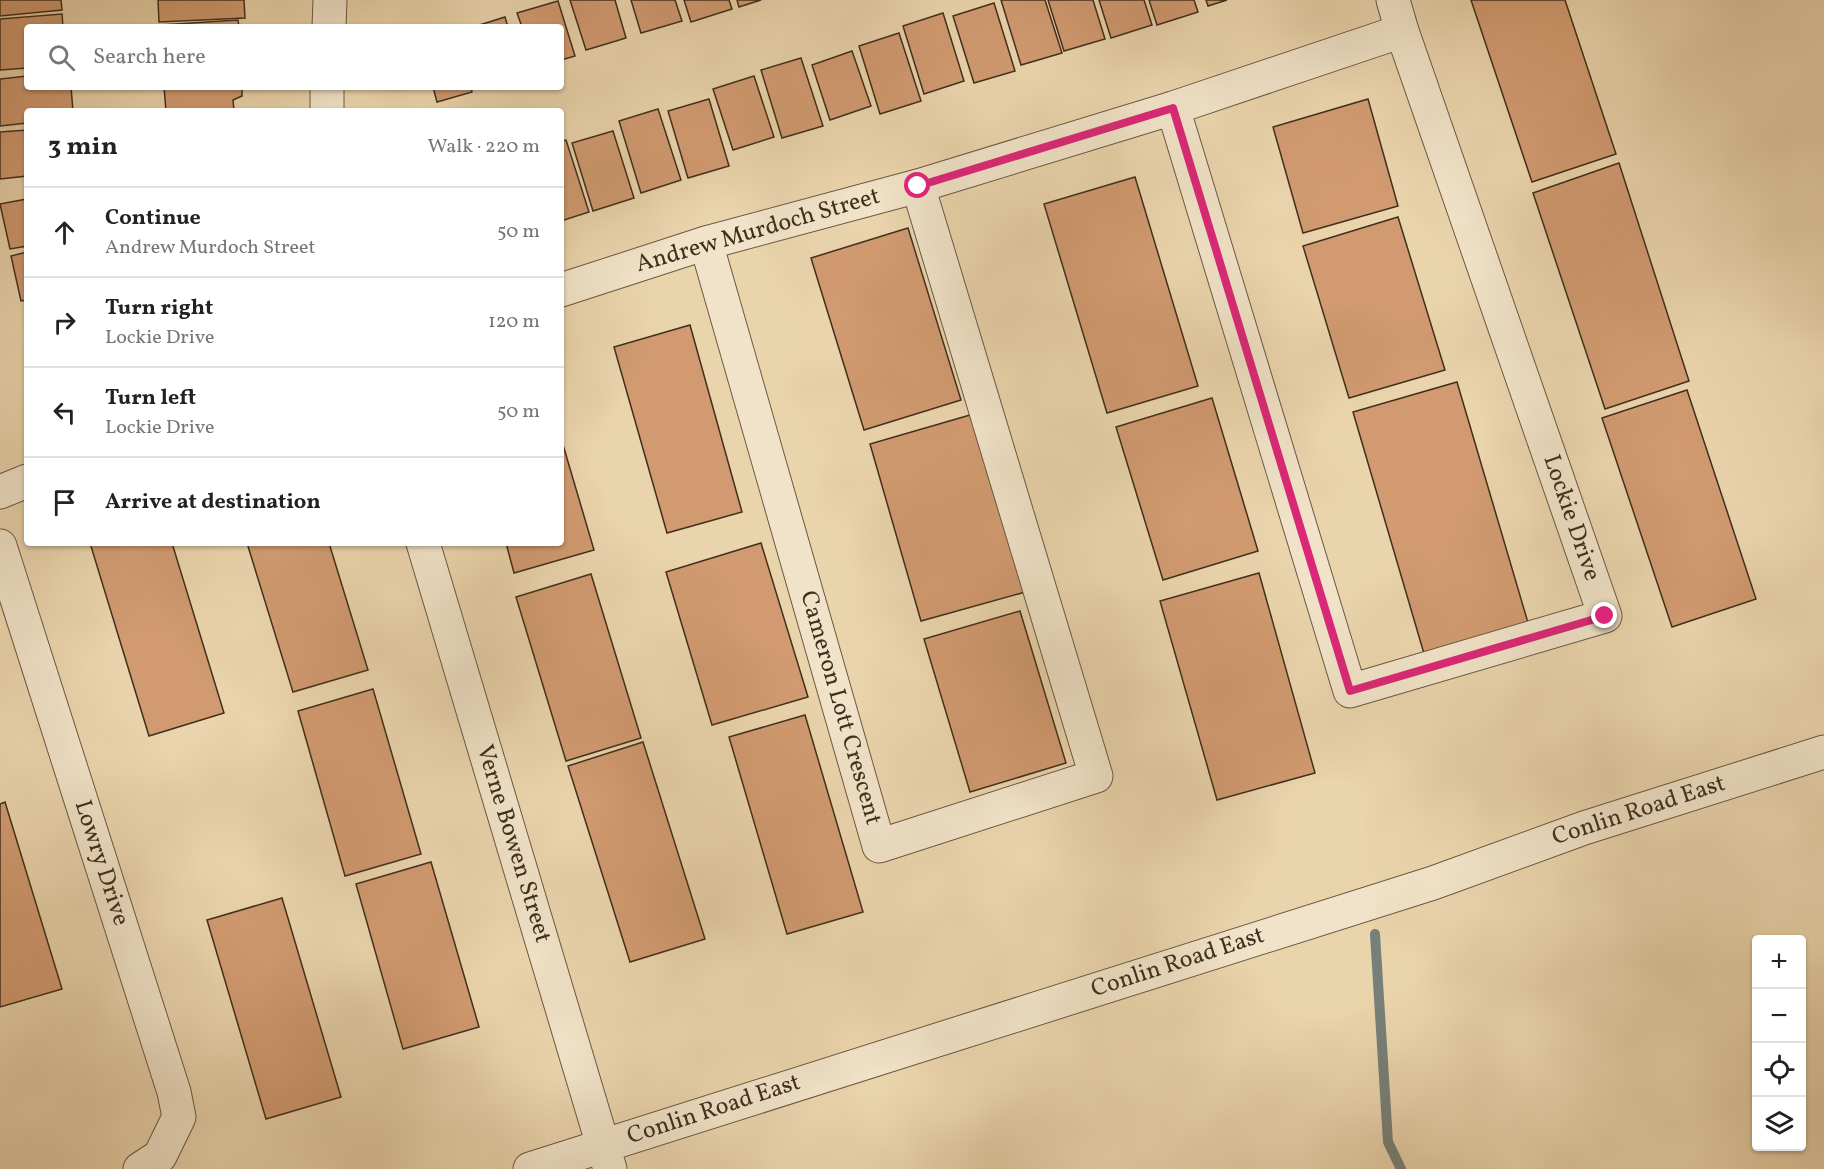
<!DOCTYPE html>
<meta charset="utf-8">
<style>
:root{--surface:#fff;--page:#f6f6f6;--text:#222;--muted:#767676;--line:#e0e0e0}
body{margin:0;font-family:Vollkorn,serif;background:var(--page);color:var(--text)}
.controls{position:absolute;right:18px;bottom:18px;display:grid;overflow:hidden;border-radius:6px;box-shadow:0 2px 4px #0004}
.controls button{width:54px;height:54px;display:grid;place-items:center;padding:0;border:0;border-bottom:2px solid var(--line);background:var(--surface);color:var(--text);font:30px sans-serif}
.stop{position:absolute;width:18px;height:18px;margin:-14px;border:4px solid #db2777;border-radius:50%;background:#fff}
.stop.end{background:#db2777;border-color:#fff;box-shadow:0 2px 6px #0008}
.list{margin:0;padding:0;list-style:none}
h2{display:flex;justify-content:space-between;align-items:center;height:78px;margin:0;padding:0 24px;font-size:26px}
h2 small{font-size:20px;font-weight:400;color:var(--muted)}
.list li{display:grid;grid-template-columns:39px 1fr auto;gap:18px;align-items:center;box-sizing:border-box;height:90px;padding:0 24px;border-top:2px solid var(--line)}
.list b{display:block;font-size:22px;white-space:nowrap}
.list p{margin:0;font-size:20px;white-space:nowrap;color:var(--muted)}
.list em{font-size:20px;font-style:normal;color:var(--muted)}
.icon{flex:none;width:33px;height:33px;fill:none;stroke:currentColor;stroke-width:2;stroke-linecap:round;stroke-linejoin:round}
.map{position:relative;flex:none;width:1824px;height:1169px;overflow:hidden}
.search{position:absolute;background:var(--surface);box-shadow:0 2px 4px #0004;left:24px;top:24px;width:540px;height:66px;display:flex;align-items:center;gap:15px;box-sizing:border-box;padding:0 21px;border-radius:6px;color:var(--muted);font-size:22px}
.panel{position:absolute;background:var(--surface);box-shadow:0 2px 4px #0004;left:24px;top:108px;width:540px;height:438px;border-radius:6px}
.map>svg:first-child{display:block}
</style>
<div class="map">
<svg width="1824" height="1169" viewBox="0 0 1824 1169">
<rect width="100%" height="100%" fill="#ead4ac"/>
<filter id="stains"><feTurbulence type="fractalNoise" baseFrequency=".00333" numOctaves="4"/><feColorMatrix values="0 0 0 0 .2 0 0 0 0 .09 0 0 0 0 .02 0 0 0 .5 -.17"/></filter>
<radialGradient id="worn" r=".72"><stop offset=".6" stop-color="#630" stop-opacity="0"/><stop offset="1" stop-color="#630" stop-opacity=".3"/></radialGradient>
<g fill="none" stroke-linecap="round" stroke-linejoin="round">
<path stroke="#778078" stroke-width="10" d="M 1375,934 L 1388,1142 L 1401,1169"/>
</g>
<g fill="#d19a70" stroke="#402f1e" stroke-width="1.5">
<path d="M 0,0 L 61,0 L 62,10 L 0,16 Z"/>
<path d="M 158,0 L 244,0 L 245,18 L 159,22 Z"/>
<path d="M 570,0 L 615,0 L 626,38 L 586,50 Z"/>
<path d="M 631,0 L 675,0 L 682,21 L 641,33 Z"/>
<path d="M 684,0 L 729,0 L 732,9 L 691,22 Z"/>
<path d="M 737,0 L 761,0 L 739,7 Z"/>
<path d="M 1001,0 L 1045,0 L 1062,53 L 1021,65 Z"/>
<path d="M 1048,0 L 1093,0 L 1105,39 L 1064,51 Z"/>
<path d="M 1099,0 L 1144,0 L 1152,25 L 1111,38 Z"/>
<path d="M 1149,0 L 1194,0 L 1198,12 L 1157,25 Z"/>
<path d="M 1206,0 L 1227,0 L 1208,6 Z"/>
<path d="M 1471,0 L 1565,0 L 1616,154 L 1532,182 Z"/>
<path d="M 558,1 L 575,56 L 561,60 L 561,27 L 522,27 L 517,13 Z"/>
<path d="M 994,3 L 1015,71 L 974,83 L 953,16 Z"/>
<path d="M 943,13 L 964,81 L 924,94 L 903,26 Z"/>
<path d="M 62,14 L 63,27 L 27,27 L 27,68 L 0,70 L 0,19 Z"/>
<path d="M 505,17 L 508,27 L 473,27 Z"/>
<path d="M 238,20 L 239,27 L 160,27 L 160,25 Z"/>
<path d="M 899,33 L 921,101 L 880,114 L 859,46 Z"/>
<path d="M 852,51 L 871,106 L 830,120 L 812,65 Z"/>
<path d="M 801,58 L 823,126 L 782,138 L 761,70 Z"/>
<path d="M 27,76 L 27,87 L 71,87 L 73,111 L 27,111 L 27,123 L 0,126 L 0,79 Z"/>
<path d="M 754,76 L 774,137 L 733,150 L 713,89 Z"/>
<path d="M 164,87 L 242,87 L 242,96 L 233,100 L 234,111 L 166,111 Z"/>
<path d="M 433,87 L 471,87 L 472,92 L 437,102 Z"/>
<path d="M 709,99 L 729,166 L 688,178 L 668,111 Z"/>
<path d="M 1368,99 L 1398,206 L 1303,233 L 1273,127 Z"/>
<path d="M 658,109 L 681,180 L 641,193 L 619,121 Z"/>
<path d="M 27,130 L 27,176 L 0,179 L 0,132 Z"/>
<path d="M 613,131 L 634,198 L 593,211 L 572,143 Z"/>
<path d="M 566,140 L 589,212 L 561,221 L 561,141 Z"/>
<path d="M 1619,163 L 1689,381 L 1605,409 L 1533,193 Z"/>
<path d="M 1135,177 L 1198,386 L 1107,413 L 1044,204 Z"/>
<path d="M 27,199 L 27,246 L 10,249 L 0,204 Z"/>
<path d="M 1398,217 L 1445,370 L 1349,398 L 1303,246 Z"/>
<path d="M 908,228 L 961,400 L 864,430 L 811,258 Z"/>
<path d="M 27,252 L 27,300 L 21,301 L 11,256 Z"/>
<path d="M 690,325 L 742,512 L 667,533 L 614,347 Z"/>
<path d="M 1457,382 L 1529,626 L 1425,657 L 1353,412 Z"/>
<path d="M 1687,390 L 1756,599 L 1672,627 L 1602,418 Z"/>
<path d="M 1212,398 L 1258,551 L 1163,580 L 1116,427 Z"/>
<path d="M 977,413 L 1029,591 L 921,621 L 870,444 Z"/>
<path d="M 561,438 L 594,550 L 514,573 L 506,543 L 561,543 Z"/>
<path d="M 90,543 L 172,543 L 224,713 L 149,736 Z"/>
<path d="M 247,543 L 329,543 L 368,670 L 293,692 Z"/>
<path d="M 761,543 L 808,697 L 712,725 L 666,572 Z"/>
<path d="M 1259,573 L 1315,773 L 1217,800 L 1160,601 Z"/>
<path d="M 591,574 L 641,738 L 566,761 L 516,597 Z"/>
<path d="M 1020,611 L 1066,763 L 970,792 L 924,639 Z"/>
<path d="M 373,689 L 421,854 L 345,876 L 298,711 Z"/>
<path d="M 805,715 L 863,912 L 787,934 L 729,737 Z"/>
<path d="M 643,742 L 705,939 L 630,962 L 568,766 Z"/>
<path d="M 5,802 L 62,989 L 0,1007 L 0,804 Z"/>
<path d="M 431,862 L 479,1027 L 403,1049 L 356,884 Z"/>
<path d="M 282,898 L 341,1097 L 266,1119 L 207,920 Z"/>
</g>
<g fill="none" stroke-linecap="round" stroke-linejoin="round">
<g stroke="#6a5842" stroke-width="35">
<g id="minor">
<path d="M 329,27 L 330,0"/>
<path d="M 1173,108 L 1350,691 L 1605,616 L 1402,31 L 1393,0"/>
<path d="M 327,111 L 327,87"/>
<path d="M 706,243 L 879,846 L 1096,776 L 918,186"/>
<path d="M 561,290 L 706,243 L 918,186 L 1173,108 L 1402,31"/>
<path d="M 0,492 L 27,481"/>
<path d="M 423,543 L 610,1169"/>
<path d="M 0,546 L 174,1092 L 179,1117 L 160,1156 L 140,1169"/>
</g>
</g>
<g stroke="#6a5842" stroke-width="35">
<path id="tertiary" d="M 530,1169 L 1433,883 L 1584,828 L 1824,752"/>
</g>
<use href="#minor" stroke="#f1e3c9" stroke-width="33"/>
<use href="#tertiary" stroke="#f1e3c9" stroke-width="33"/>
</g>
<g fill="none" stroke-linecap="round" stroke-linejoin="round">
<path stroke="#db2777" stroke-width="8" d="M 918,186 L 1173,108 L 1350,691 L 1605,616"/>
</g>
<g text-anchor="middle" dominant-baseline="central" stroke-width="6" stroke-linejoin="round" paint-order="stroke">
<g font-size="24" fill="#402f1e" stroke="#f1e3c9">
<text transform="translate(758 231) rotate(-16)">Andrew Murdoch Street</text>
<text transform="translate(1571 518) rotate(71)">Lockie Drive</text>
<text transform="translate(840 708) rotate(74)">Cameron Lott Crescent</text>
<text transform="translate(1639 811) rotate(-18)">Conlin Road East</text>
<text transform="translate(513 844) rotate(73)">Verne Bowen Street</text>
<text transform="translate(101 863) rotate(72)">Lowry Drive</text>
<text transform="translate(1178 963) rotate(-18)">Conlin Road East</text>
<text transform="translate(714 1110) rotate(-18)">Conlin Road East</text>
</g>
</g>
<rect width="100%" height="100%" filter="url(#stains)"/>
<rect width="100%" height="100%" fill="url(#worn)"/>
</svg>
<div class="controls">
<button>+</button>
<button>−</button>
<button><svg class="icon" aria-label="locate" viewBox="0 0 24 24"><circle cx="12" cy="12" r="6"/><path d="M12 2v4M12 18v4M2 12h4M18 12h4"/></svg></button>
<button><svg class="icon" aria-label="layers" viewBox="0 0 24 24"><path d="M12 4l9 5-9 5-9-5zM3 14l9 5 9-5"/></svg></button>
</div>
<div class="stop" style="left:918px;top:186px"></div>
<div class="stop end" style="left:1605px;top:616px"></div>
<div class="search"><svg class="icon" aria-label="search" viewBox="0 0 24 24"><circle cx="10" cy="10" r="6"/><path d="M15 15l6 6"/></svg>Search here</div>
<section class="panel">
<h2>3 min<small>Walk · 220 m</small></h2>
<ul class="list">
<li><svg class="icon" aria-label="ahead" viewBox="0 0 24 24"><path d="M12 20V5M6 11l6-6 6 6"/></svg><div><b>Continue</b><p>Andrew Murdoch Street</p></div><em>50 m</em></li>
<li><svg class="icon" aria-label="right" viewBox="0 0 24 24"><path d="M7 20v-9h11M14 6l5 5-5 5"/></svg><div><b>Turn right</b><p>Lockie Drive</p></div><em>120 m</em></li>
<li><svg class="icon" aria-label="left" viewBox="0 0 24 24"><path d="M17 20v-9H6M10 6l-5 5 5 5"/></svg><div><b>Turn left</b><p>Lockie Drive</p></div><em>50 m</em></li>
<li><svg class="icon" aria-label="arrive" viewBox="0 0 24 24"><path d="M6 21V4h12l-3 4 3 4H6"/></svg><div><b>Arrive at destination</b></div></li>
</ul>
</section>
</div>
